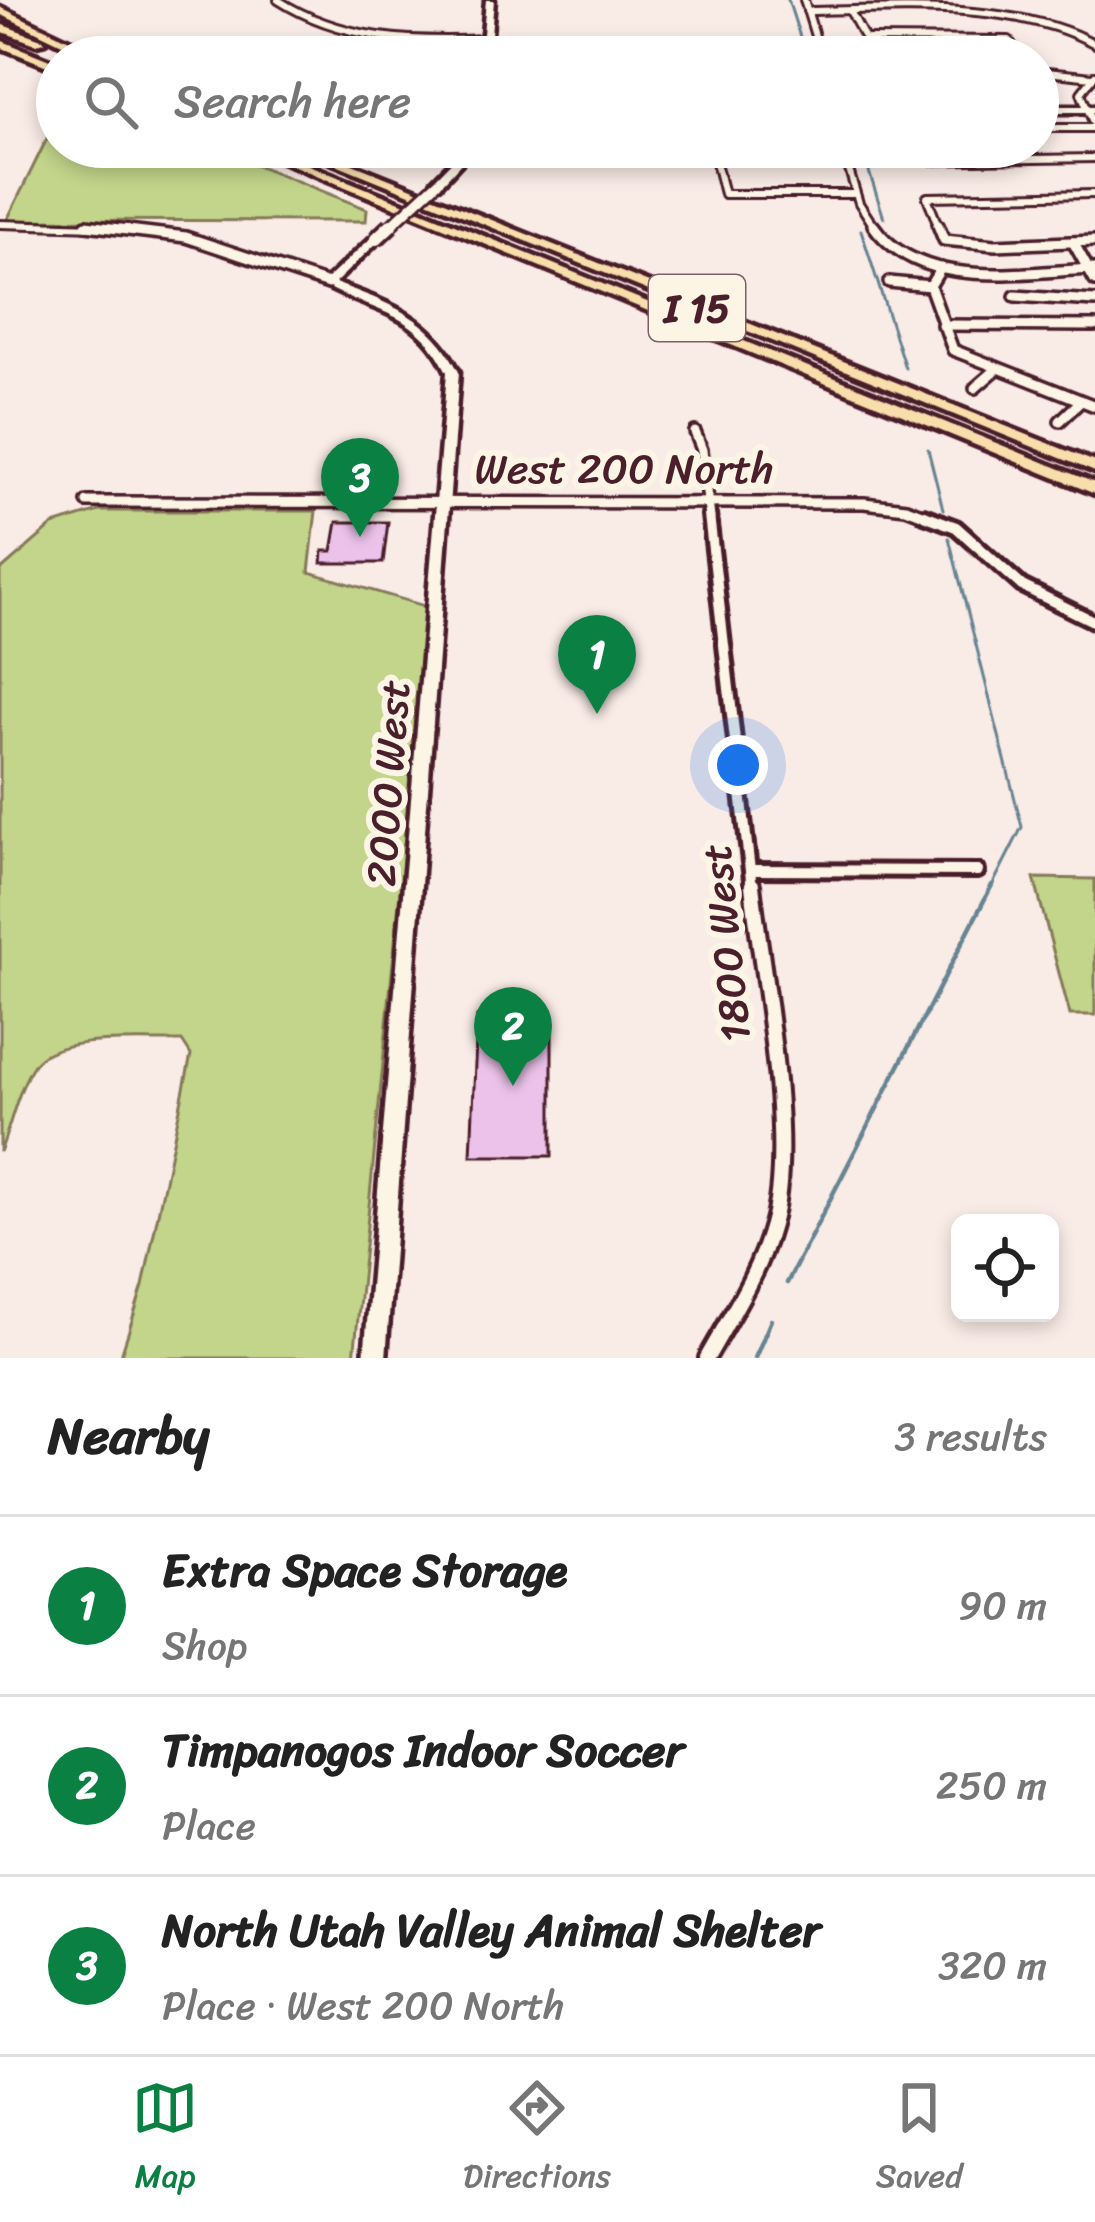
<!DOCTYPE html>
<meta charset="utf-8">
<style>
:root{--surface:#fff;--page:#f2f2f2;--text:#222;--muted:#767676;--line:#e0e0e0;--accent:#0b8043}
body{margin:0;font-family:Sriracha,sans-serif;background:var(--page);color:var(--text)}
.controls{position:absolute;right:36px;bottom:36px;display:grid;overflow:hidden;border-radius:18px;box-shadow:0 6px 18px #0003}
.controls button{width:108px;height:108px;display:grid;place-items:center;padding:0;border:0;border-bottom:3px solid var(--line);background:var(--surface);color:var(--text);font:60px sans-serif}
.you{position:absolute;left:738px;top:765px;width:42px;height:42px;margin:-30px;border:9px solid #fff;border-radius:50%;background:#1a73e8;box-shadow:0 0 0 18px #1a73e833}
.badge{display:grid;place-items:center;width:78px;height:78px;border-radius:50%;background:var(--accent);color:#fff;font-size:39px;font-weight:700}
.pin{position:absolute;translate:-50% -99px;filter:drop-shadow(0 3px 6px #0008)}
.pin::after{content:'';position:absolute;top:63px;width:42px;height:36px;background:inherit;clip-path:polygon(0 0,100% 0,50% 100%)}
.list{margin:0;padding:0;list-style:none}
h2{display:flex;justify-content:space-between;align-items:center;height:156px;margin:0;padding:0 48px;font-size:51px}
h2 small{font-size:39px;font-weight:400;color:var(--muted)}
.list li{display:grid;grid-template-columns:78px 1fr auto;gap:36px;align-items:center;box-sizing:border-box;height:180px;padding:0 48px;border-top:3px solid var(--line)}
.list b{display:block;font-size:45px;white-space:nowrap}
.list p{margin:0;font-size:39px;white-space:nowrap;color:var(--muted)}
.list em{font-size:39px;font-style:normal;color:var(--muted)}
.icon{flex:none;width:66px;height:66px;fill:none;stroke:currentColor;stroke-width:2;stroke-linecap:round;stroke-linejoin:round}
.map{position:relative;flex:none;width:1095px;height:1358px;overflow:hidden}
.search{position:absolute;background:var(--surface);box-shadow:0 6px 18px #0003;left:36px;right:36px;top:36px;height:132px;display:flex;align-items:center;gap:30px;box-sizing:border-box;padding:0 42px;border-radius:66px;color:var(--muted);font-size:45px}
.sheet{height:696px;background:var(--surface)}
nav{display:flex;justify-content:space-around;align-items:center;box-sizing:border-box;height:168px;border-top:3px solid var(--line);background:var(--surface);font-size:33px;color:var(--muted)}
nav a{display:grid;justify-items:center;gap:6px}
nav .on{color:var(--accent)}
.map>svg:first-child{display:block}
</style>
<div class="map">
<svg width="1095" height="1358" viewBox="0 0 1095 1358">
<rect width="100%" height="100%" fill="#f9ebe6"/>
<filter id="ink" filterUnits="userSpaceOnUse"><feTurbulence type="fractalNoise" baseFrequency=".00833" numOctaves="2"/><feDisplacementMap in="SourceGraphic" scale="24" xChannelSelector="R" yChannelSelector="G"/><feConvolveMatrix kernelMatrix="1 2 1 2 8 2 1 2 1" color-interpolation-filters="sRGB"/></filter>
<g filter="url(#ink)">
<g fill="#c2d58a" stroke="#867a5a" stroke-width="3">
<path d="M 57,118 L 57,147 L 212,147 L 367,209 L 366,221 L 7,220 Z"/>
<path d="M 99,511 L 316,511 L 309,572 L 428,607 L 354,1358 L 120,1358 L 143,1286 L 191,1055 L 182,1041 C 147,1042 57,1034 35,1063 C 18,1087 11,1124 0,1152 L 0,571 L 53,525 Z"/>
<path d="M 1034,878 L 1095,879 L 1095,1015 L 1070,1015 Z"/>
</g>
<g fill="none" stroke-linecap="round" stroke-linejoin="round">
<g stroke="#668492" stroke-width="3">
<path d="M 788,0 L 801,40"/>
<path d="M 861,147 L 884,218"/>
<path d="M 861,230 L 905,368"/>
<path d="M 928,449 L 943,509"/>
<path d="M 949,538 L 1022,827 L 991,888"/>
</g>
<g stroke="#668492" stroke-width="4.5">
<path d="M 787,1283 L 992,885"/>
<path d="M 755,1358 L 771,1320"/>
</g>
</g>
<g fill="#ecc2ea" stroke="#4a1f2b" stroke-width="3">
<path d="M 337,522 L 388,522 L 383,563 L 322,563 L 323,551 L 332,551 Z"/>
<path d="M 477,1017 L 552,1017 L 552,1156 L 471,1156 Z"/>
</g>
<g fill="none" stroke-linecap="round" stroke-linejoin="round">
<g stroke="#4a1f2b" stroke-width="12">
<g id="street-far3">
<path d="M 278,0 C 342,41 414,42 487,39"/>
<path d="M 804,0 L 815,36 L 815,57"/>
<path d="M 807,11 C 897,10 1016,0 1095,44"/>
<path d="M 850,11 L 865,39 L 890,57"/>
<path d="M 865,39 L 1009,40 L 1020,57"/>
<path d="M 1038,71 L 1092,77"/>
<path d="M 1095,75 L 1081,93 L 1095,127"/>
<path d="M 1038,128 L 1095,128"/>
<path d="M 712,147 L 724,194 L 856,194"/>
<path d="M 842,147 L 859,203 L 875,228"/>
<path d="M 905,147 L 909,156 L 920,161 L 1095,158"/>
<path d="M 713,149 L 842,149"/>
<path d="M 0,224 L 128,228"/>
<path d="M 939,228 L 927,197 L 1095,194"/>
</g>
</g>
<g stroke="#4a1f2b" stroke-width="16">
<g id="street-far2">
<path d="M 86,225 L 186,237 L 328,284"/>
<path d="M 873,225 C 920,293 1024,271 1095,269"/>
<path d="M 938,225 L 944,240 L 995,245 L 1095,241"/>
<path d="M 1073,242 L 1095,281"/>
<path d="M 941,268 L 930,286 L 953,350 L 1095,406"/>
<path d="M 889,282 L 930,286"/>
<path d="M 1015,296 L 1095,301"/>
<path d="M 942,325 L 1095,326"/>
<path d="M 975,388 L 997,369"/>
<path d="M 1060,421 L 1081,401"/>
<path d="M 695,432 L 702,450 L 710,518"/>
<path d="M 87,502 L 864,503 L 906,508 L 932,518"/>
</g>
</g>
<g stroke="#4a1f2b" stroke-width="20">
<g id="street-far1">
<path d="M 709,515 L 752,888"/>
<path d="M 924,515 L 956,527 L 1022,586 L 1095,622"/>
<path d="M 751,870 L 978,871"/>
</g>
</g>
<g stroke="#4a1f2b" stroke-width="22">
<path id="street" d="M 707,1358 C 731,1315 759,1273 772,1225 C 796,1141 762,976 752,885"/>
</g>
<g stroke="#4a1f2b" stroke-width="9">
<g id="secondary">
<path d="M 486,0 L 494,0 L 489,57 L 481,57 Z"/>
<rect x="1038" y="106" width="57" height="6"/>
<path d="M 466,147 L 476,147 L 440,186 L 432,186 L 432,182 Z"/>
<path d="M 372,237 L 381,239 L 335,283 C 389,303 432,317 459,372 L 386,1358 L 364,1358 L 447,372 C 417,309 374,314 322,284 Z"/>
</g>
</g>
<g stroke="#4a1f2b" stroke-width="9">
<g id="highway">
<path d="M 0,7 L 101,55 L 102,57 L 89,57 L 0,14 Z"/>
<path d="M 0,24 L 44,40 L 45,42 L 36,44 L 0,31 Z"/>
<path d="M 0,40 L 57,63 L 57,70 L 0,47 Z"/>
<path d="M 248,147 L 264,147 L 1095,483 L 1095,494 Z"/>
<path d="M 294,147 L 310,147 L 1095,462 L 1095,472 Z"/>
</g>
</g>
<use href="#street-far3" stroke="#fcf5e5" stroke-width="6"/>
<use href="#street-far2" stroke="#fcf5e5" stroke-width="9"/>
<use href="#street-far1" stroke="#fcf5e5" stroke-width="10"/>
<use href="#street" stroke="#fcf5e5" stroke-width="14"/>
<use href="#secondary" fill="#fcf5e5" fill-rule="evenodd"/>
<use href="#highway" fill="#f8deab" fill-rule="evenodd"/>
<g stroke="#4a1f2b" stroke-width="15" stroke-linecap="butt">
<path id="secondary-bridge-far1" d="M 388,228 L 436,184"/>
</g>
<g stroke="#4a1f2b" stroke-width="20" stroke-linecap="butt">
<path id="secondary-bridge" d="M 376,239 L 391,225"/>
</g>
<use href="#secondary-bridge-far1" stroke="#fcf5e5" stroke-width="9"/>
<use href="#secondary-bridge" stroke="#fcf5e5" stroke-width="12"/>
</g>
</g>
<g text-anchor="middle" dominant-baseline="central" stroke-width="12" stroke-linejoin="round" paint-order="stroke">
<rect fill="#fcf5e5" stroke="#7f5f63" stroke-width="3" x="649" y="275" width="96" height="66" rx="9"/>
<g font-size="39" font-weight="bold" fill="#4a1f2b">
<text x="697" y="308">I 15</text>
</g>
<g font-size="42" fill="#4a1f2b" stroke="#fcf5e5">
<text x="624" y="469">West 200 North</text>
<text transform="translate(388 783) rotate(-86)">2000 West</text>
<text transform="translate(726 943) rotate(-96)">1800 West</text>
</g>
</g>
</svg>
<div class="controls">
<button><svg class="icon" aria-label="locate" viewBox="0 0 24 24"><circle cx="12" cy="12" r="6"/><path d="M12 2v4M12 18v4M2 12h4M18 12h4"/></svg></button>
</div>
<div class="you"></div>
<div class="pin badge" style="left:597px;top:714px">1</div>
<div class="pin badge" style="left:513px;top:1086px">2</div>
<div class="pin badge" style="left:360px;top:537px">3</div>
<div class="search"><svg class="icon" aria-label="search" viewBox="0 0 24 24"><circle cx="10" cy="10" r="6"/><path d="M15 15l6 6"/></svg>Search here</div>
</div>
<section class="sheet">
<h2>Nearby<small>3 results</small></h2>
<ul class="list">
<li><span class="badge">1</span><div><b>Extra Space Storage</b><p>Shop</p></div><em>90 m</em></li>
<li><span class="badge">2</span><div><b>Timpanogos Indoor Soccer</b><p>Place</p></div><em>250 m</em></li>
<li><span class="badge">3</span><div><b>North Utah Valley Animal Shelter</b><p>Place · West 200 North</p></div><em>320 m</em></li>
</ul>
</section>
<nav>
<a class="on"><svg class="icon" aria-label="map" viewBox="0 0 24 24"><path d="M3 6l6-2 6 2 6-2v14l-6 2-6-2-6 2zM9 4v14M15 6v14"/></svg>Map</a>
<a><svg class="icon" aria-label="directions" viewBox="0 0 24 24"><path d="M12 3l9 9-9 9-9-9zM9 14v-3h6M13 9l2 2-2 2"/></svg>Directions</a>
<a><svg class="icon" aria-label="saved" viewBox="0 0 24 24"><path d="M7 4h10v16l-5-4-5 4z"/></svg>Saved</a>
</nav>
